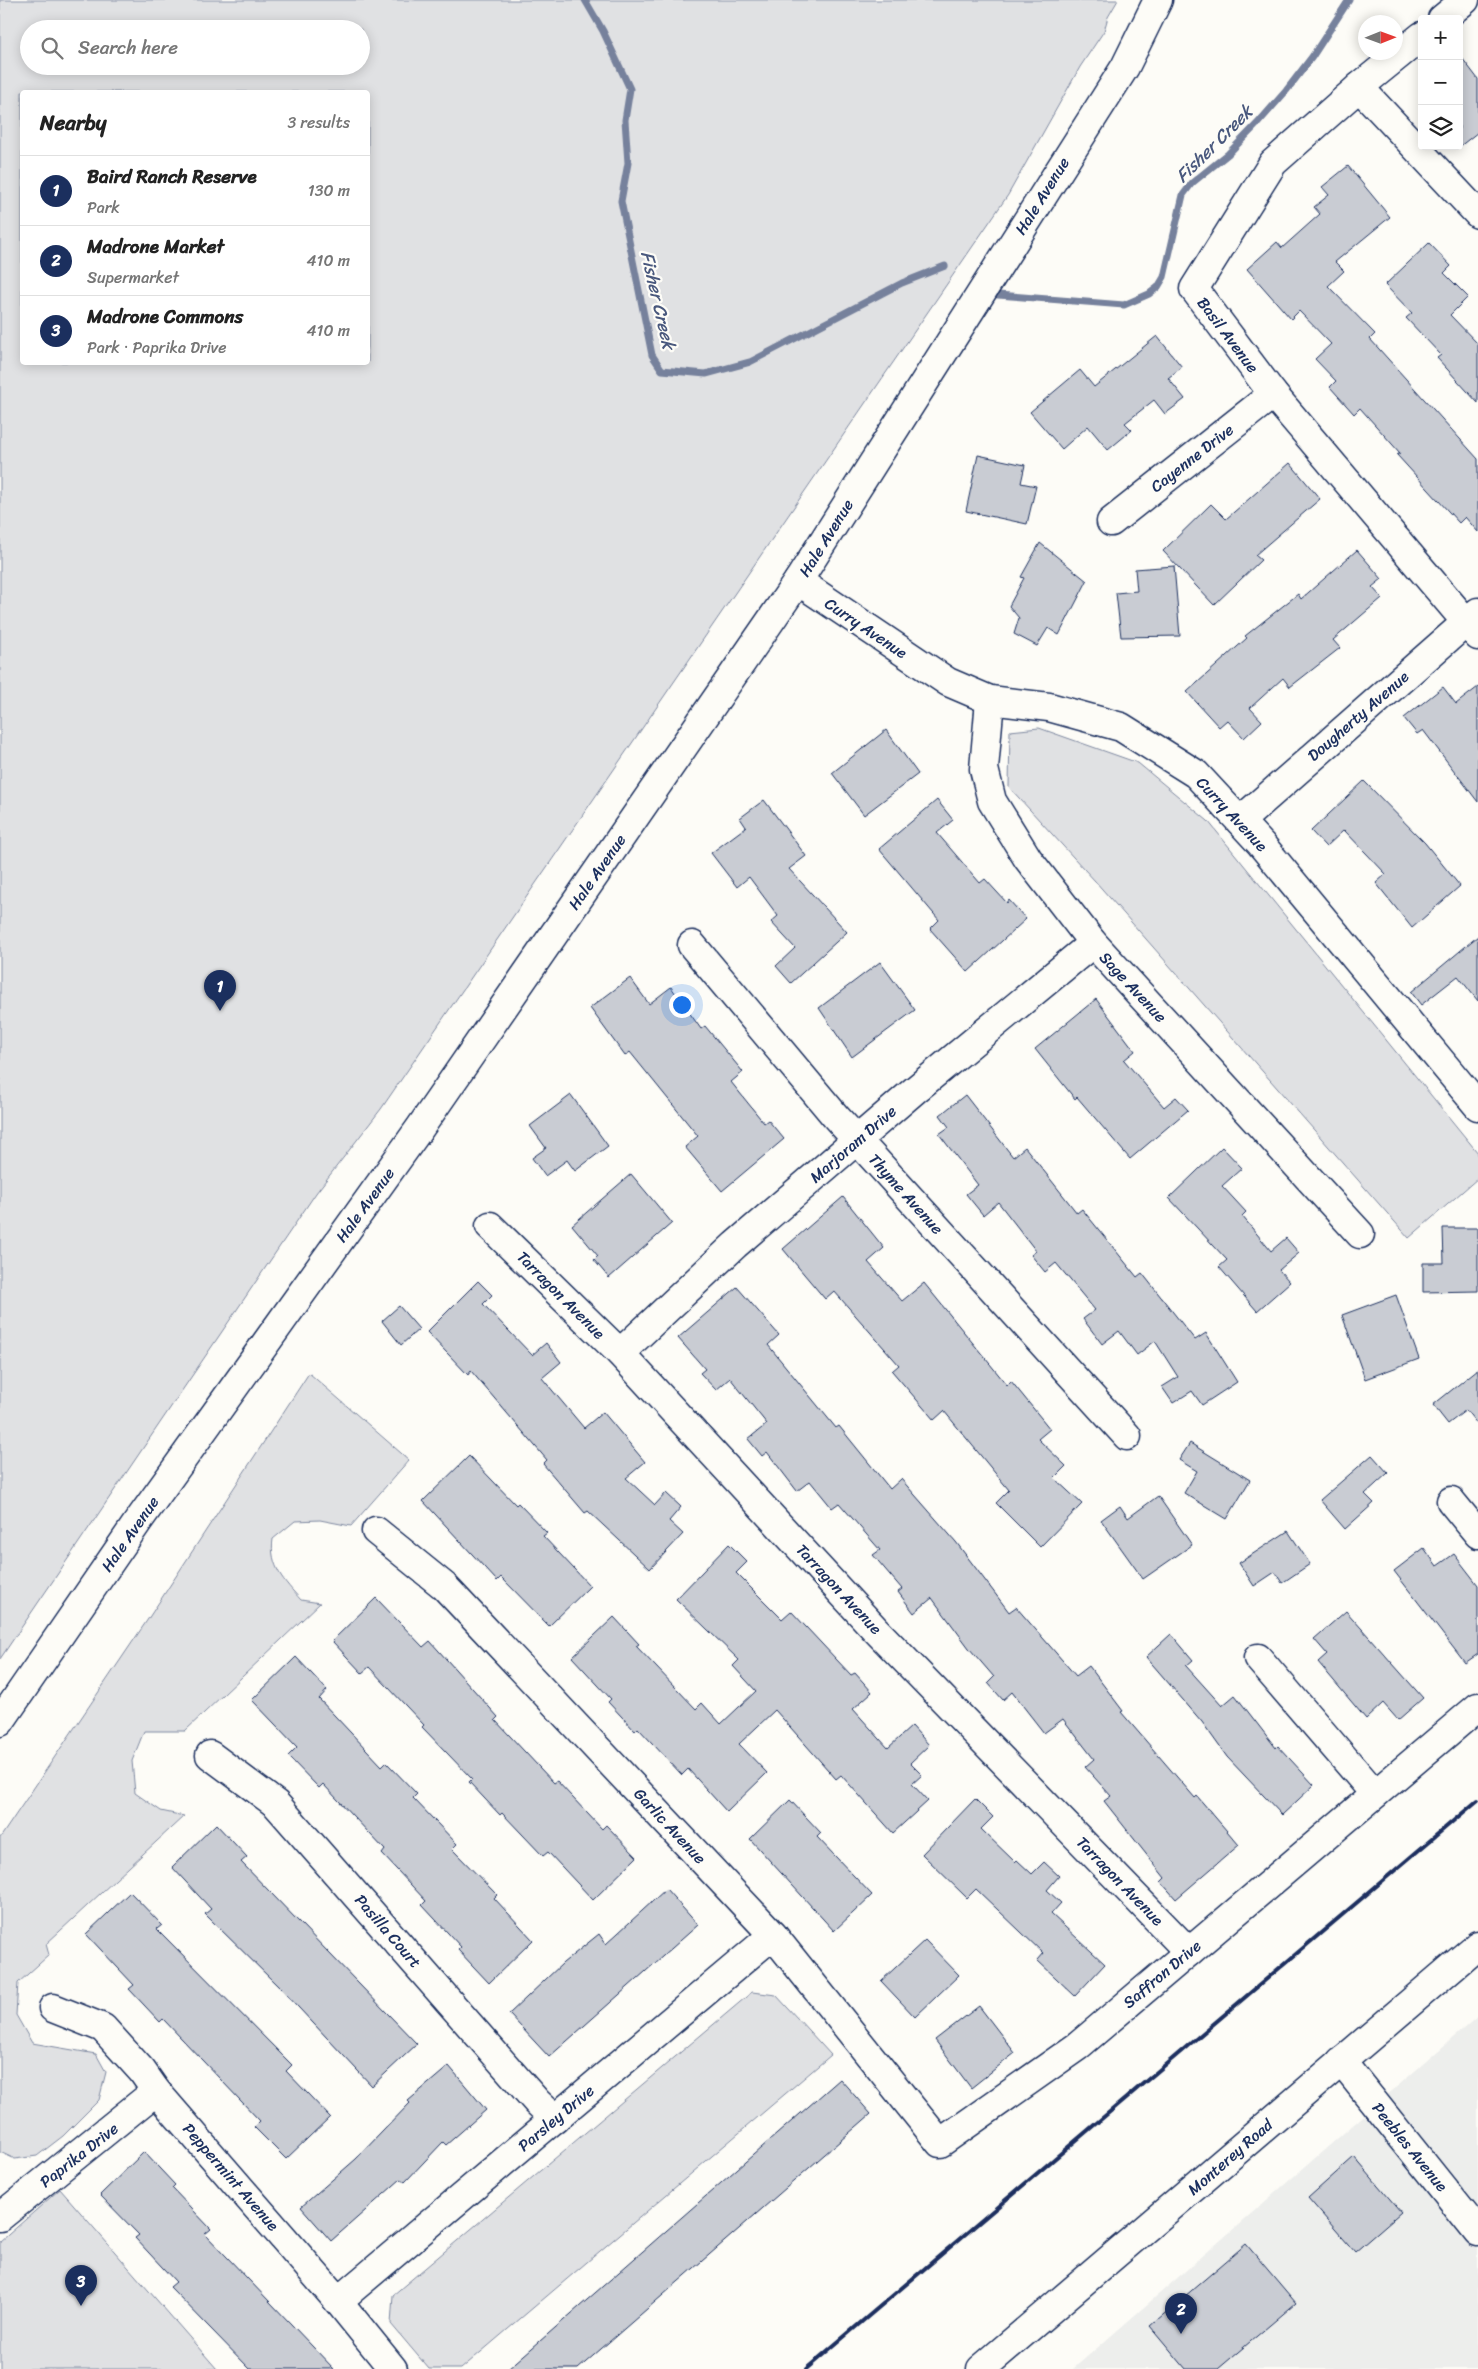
<!DOCTYPE html>
<meta charset="utf-8">
<style>
:root{--surface:#fff;--page:#f6f6f6;--text:#222;--muted:#767676;--line:#e0e0e0;--accent:#1b2f5e}
body{margin:0;font-family:Sriracha,sans-serif;background:var(--page);color:var(--text)}
.controls{position:absolute;right:15px;top:15px;display:grid;overflow:hidden;border-radius:5px;box-shadow:0 2px 12px #0003}
.controls button{width:45px;height:45px;display:grid;place-items:center;padding:0;border:0;border-bottom:1px solid var(--line);background:var(--surface);color:var(--text);font:25px sans-serif}
.compass{position:absolute;left:1358px;top:15px;width:45px;height:45px;border-radius:50%;background:var(--surface);box-shadow:0 2px 12px #0003;rotate:89deg}
.you{position:absolute;left:681px;top:1004px;width:18px;height:18px;margin:-12px;border:4px solid #fff;border-radius:50%;background:#1a73e8;box-shadow:0 0 0 8px #1a73e833}
.badge{display:grid;place-items:center;width:32px;height:32px;border-radius:50%;background:var(--accent);color:#fff;font-size:16px;font-weight:700}
.pin{position:absolute;translate:-50% -41px;filter:drop-shadow(0 1px 2px #0008)}
.pin::after{content:'';position:absolute;top:26px;width:18px;height:15px;background:inherit;clip-path:polygon(0 0,100% 0,50% 100%)}
.list{margin:0;padding:0;list-style:none}
h2{display:flex;justify-content:space-between;align-items:center;height:65px;margin:0;padding:0 20px;font-size:21px}
h2 small{font-size:16px;font-weight:400;color:var(--muted)}
.list li{display:grid;grid-template-columns:32px 1fr auto;gap:15px;align-items:center;box-sizing:border-box;height:70px;padding:0 20px;border-top:1px solid var(--line)}
.list b{display:block;font-size:19px;white-space:nowrap}
.list p{margin:0;font-size:16px;white-space:nowrap;color:var(--muted)}
.list em{font-size:16px;font-style:normal;color:var(--muted)}
.icon{flex:none;width:28px;height:28px;fill:none;stroke:currentColor;stroke-width:2;stroke-linecap:round;stroke-linejoin:round}
.map{position:relative;flex:none;width:1478px;height:2369px;overflow:hidden}
.search{position:absolute;background:var(--surface);box-shadow:0 2px 12px #0003;left:20px;top:20px;width:350px;height:55px;display:flex;align-items:center;gap:12px;box-sizing:border-box;padding:0 18px;border-radius:28px;color:var(--muted);font-size:19px}
.panel{position:absolute;background:var(--surface);box-shadow:0 2px 12px #0003;left:20px;top:90px;width:350px;height:275px;border-radius:5px}
.map>svg:first-child{display:block}
</style>
<div class="map">
<svg width="1478" height="2369" viewBox="0 0 1478 2369">
<rect width="100%" height="100%" fill="#fdfcf7"/>
<filter id="ink" filterUnits="userSpaceOnUse"><feTurbulence type="fractalNoise" baseFrequency=".02" numOctaves="2"/><feDisplacementMap in="SourceGraphic" scale="10" xChannelSelector="R" yChannelSelector="G"/><feConvolveMatrix kernelMatrix="1 2 1 2 8 2 1 2 1" color-interpolation-filters="sRGB"/></filter>
<g filter="url(#ink)">
<path fill="#edeeec" d="M 1478,2016 L 1478,2369 L 1073,2369 Z"/>
<g fill="#e0e1e3" stroke="#7e88a0" fill-rule="evenodd">
<path d="M 0,0 L 1118,0 L 1108,17 L 1104,31 L 1080,67 L 1008,195 L 381,1109 L 316,1193 L 0,1659 ZM 29,29 L 361,29 L 361,66 L 29,66 ZM 22,92 L 368,92 L 368,362 L 22,362 Z"/>
<path d="M 1039,728 L 1138,763 L 1208,821 L 1478,1153 L 1478,1178 L 1409,1238 L 1095,881 L 1009,787 L 1010,731 Z"/>
<path d="M 309,1373 L 409,1460 L 351,1526 L 320,1520 L 295,1521 L 273,1539 C 269,1566 284,1581 301,1600 L 320,1603 L 185,1731 L 144,1731 L 132,1761 L 135,1793 L 161,1811 L 184,1816 L 46,1944 L 49,1955 L 18,1983 L 16,2015 L 32,2043 L 96,2054 L 106,2072 L 99,2100 L 63,2136 L 37,2156 L 15,2159 L 0,2152 L 0,1838 L 148,1619 Z"/>
<path d="M 752,1992 L 776,1995 L 831,2055 L 461,2369 L 429,2369 L 391,2324 L 393,2295 Z"/>
<path d="M 60,2189 L 217,2369 L 0,2369 L 0,2242 Z"/>
</g>
<g fill="none" stroke-linecap="round" stroke-linejoin="round">
<g stroke="#76819c" stroke-width="7">
<path d="M 585,0 L 603,31 L 630,89 L 625,120 L 628,163 L 621,201 L 652,355 L 662,370 L 706,374 L 750,362 L 902,283 L 945,266"/>
<path d="M 998,295 L 1124,305 L 1149,294 L 1158,287 L 1164,277 L 1183,195 L 1192,183 L 1228,154 L 1258,123 L 1286,91 L 1312,57 L 1349,0"/>
</g>
</g>
<g fill="#c9ccd3" stroke="#1b2f5e">
<path d="M 1459,54 L 1478,79 L 1478,132 L 1459,147 Z"/>
<path d="M 1348,166 L 1390,217 L 1335,262 L 1344,271 L 1328,286 L 1375,334 L 1370,339 L 1478,459 L 1478,532 L 1465,517 L 1459,523 L 1397,455 L 1400,453 L 1360,408 L 1354,414 L 1330,387 L 1336,381 L 1315,359 L 1331,344 L 1299,311 L 1291,319 L 1247,269 L 1277,242 L 1282,248 L 1320,214 L 1314,207 L 1329,195 L 1322,187 Z"/>
<path d="M 1429,243 L 1451,266 L 1444,273 L 1468,297 L 1450,315 L 1478,344 L 1478,403 L 1437,358 L 1441,355 L 1406,318 L 1412,313 L 1385,285 Z"/>
<path d="M 1157,336 L 1182,367 L 1168,378 L 1185,399 L 1165,414 L 1154,400 L 1125,423 L 1132,430 L 1108,450 L 1088,426 L 1062,449 L 1030,412 L 1080,370 L 1094,387 Z"/>
<path d="M 978,455 L 1025,465 L 1021,483 L 1036,486 L 1027,524 L 966,511 Z"/>
<path d="M 1290,463 L 1320,499 L 1255,555 L 1261,560 L 1214,605 L 1163,551 L 1211,504 L 1226,519 Z"/>
<path d="M 1040,543 L 1087,581 L 1059,635 L 1048,628 L 1037,646 L 1014,634 L 1019,618 L 1009,606 L 1024,578 L 1021,577 Z"/>
<path d="M 1357,550 L 1382,579 L 1372,587 L 1382,598 L 1333,640 L 1340,648 L 1290,687 L 1283,678 L 1250,708 L 1262,721 L 1244,738 L 1227,720 L 1219,727 L 1187,692 L 1247,638 L 1245,636 L 1298,594 L 1301,599 Z"/>
<path d="M 1174,566 L 1180,636 L 1121,637 L 1116,593 L 1137,591 L 1135,569 Z"/>
<path d="M 1443,687 L 1456,704 L 1478,687 L 1478,802 L 1423,730 L 1417,734 L 1404,718 Z"/>
<path d="M 886,730 L 918,774 L 864,815 L 832,773 Z"/>
<path d="M 1364,781 L 1425,843 L 1460,886 L 1412,928 L 1376,883 L 1386,874 L 1344,830 L 1326,847 L 1311,831 Z"/>
<path d="M 764,800 L 806,856 L 789,869 L 847,932 L 791,983 L 776,966 L 795,948 L 771,922 L 778,916 L 749,877 L 737,887 L 711,853 L 746,827 L 740,818 Z"/>
<path d="M 937,800 L 953,820 L 937,833 L 980,883 L 985,879 L 1007,903 L 1009,900 L 1026,919 L 968,972 L 930,929 L 939,920 L 879,849 Z"/>
<path d="M 1478,936 L 1478,1001 L 1458,976 L 1421,1005 L 1411,992 Z"/>
<path d="M 880,962 L 915,1010 L 852,1057 L 819,1008 Z"/>
<path d="M 630,978 L 649,1004 L 671,987 L 701,1029 L 705,1026 L 743,1072 L 731,1082 L 764,1123 L 768,1120 L 784,1139 L 722,1191 L 685,1147 L 698,1136 L 630,1052 L 625,1056 L 590,1008 Z"/>
<path d="M 1096,999 L 1135,1051 L 1124,1060 L 1164,1107 L 1176,1097 L 1188,1110 L 1130,1159 L 1077,1097 L 1075,1099 L 1035,1049 Z"/>
<path d="M 571,1095 L 608,1146 L 575,1171 L 567,1160 L 545,1176 L 532,1158 L 546,1148 L 530,1126 Z"/>
<path d="M 965,1095 L 1013,1157 L 1025,1147 L 1077,1213 L 1082,1209 L 1137,1277 L 1142,1273 L 1195,1340 L 1206,1333 L 1237,1382 L 1202,1405 L 1192,1391 L 1173,1403 L 1162,1387 L 1178,1377 L 1155,1341 L 1137,1355 L 1119,1331 L 1102,1344 L 1083,1319 L 1095,1310 L 1056,1263 L 1045,1272 L 1031,1255 L 1036,1251 L 998,1202 L 983,1215 L 966,1194 L 978,1185 L 939,1134 L 949,1127 L 940,1115 Z"/>
<path d="M 1222,1147 L 1242,1168 L 1222,1186 L 1246,1212 L 1242,1216 L 1271,1251 L 1286,1238 L 1299,1253 L 1279,1270 L 1290,1282 L 1257,1311 L 1219,1267 L 1227,1260 L 1169,1198 Z"/>
<path d="M 631,1174 L 672,1223 L 609,1278 L 594,1260 L 598,1256 L 572,1225 Z"/>
<path d="M 843,1197 L 884,1248 L 868,1262 L 902,1301 L 924,1283 L 1007,1385 L 1011,1381 L 1050,1429 L 1038,1439 L 1066,1466 L 1054,1478 L 1082,1504 L 1040,1547 L 996,1503 L 1009,1490 L 944,1411 L 934,1420 L 892,1371 L 899,1365 L 834,1291 L 825,1299 L 783,1249 Z"/>
<path d="M 1443,1228 L 1478,1228 L 1478,1291 L 1423,1292 L 1423,1263 L 1444,1263 Z"/>
<path d="M 478,1281 L 492,1295 L 483,1304 L 532,1355 L 546,1343 L 561,1362 L 542,1378 L 584,1428 L 603,1412 L 645,1462 L 626,1478 L 655,1505 L 666,1493 L 681,1507 L 669,1521 L 683,1534 L 650,1569 L 588,1511 L 585,1513 L 543,1464 L 547,1460 L 471,1371 L 468,1375 L 427,1332 Z"/>
<path d="M 737,1287 L 779,1335 L 768,1345 L 836,1428 L 839,1426 L 890,1489 L 901,1479 L 956,1542 L 1009,1612 L 1016,1607 L 1076,1676 L 1089,1666 L 1123,1711 L 1121,1712 L 1195,1798 L 1197,1796 L 1239,1845 L 1176,1899 L 1161,1882 L 1165,1878 L 1104,1801 L 1111,1796 L 1085,1767 L 1094,1759 L 1063,1719 L 1044,1733 L 1012,1692 L 1003,1700 L 988,1683 L 994,1677 L 969,1648 L 932,1598 L 914,1613 L 898,1592 L 902,1589 L 873,1555 L 880,1550 L 839,1503 L 832,1508 L 810,1481 L 797,1491 L 767,1452 L 762,1456 L 748,1439 L 767,1424 L 730,1378 L 716,1390 L 700,1373 L 705,1369 L 678,1338 Z"/>
<path d="M 1396,1295 L 1419,1359 L 1365,1379 L 1342,1315 Z"/>
<path d="M 399,1306 L 419,1329 L 401,1345 L 382,1321 Z"/>
<path d="M 1478,1369 L 1478,1425 L 1466,1410 L 1448,1424 L 1433,1405 Z"/>
<path d="M 1190,1443 L 1250,1480 L 1227,1519 L 1184,1493 L 1197,1471 L 1179,1460 Z"/>
<path d="M 1372,1455 L 1388,1473 L 1365,1494 L 1374,1503 L 1345,1529 L 1320,1500 Z"/>
<path d="M 469,1456 L 516,1505 L 518,1503 L 547,1533 L 543,1536 L 590,1586 L 549,1626 L 501,1577 L 497,1581 L 423,1501 Z"/>
<path d="M 1158,1496 L 1192,1545 L 1143,1579 L 1101,1520 L 1120,1506 L 1128,1518 Z"/>
<path d="M 1288,1531 L 1310,1564 L 1282,1583 L 1275,1572 L 1254,1586 L 1239,1563 Z"/>
<path d="M 729,1544 L 747,1562 L 736,1573 L 782,1619 L 791,1611 L 851,1675 L 855,1673 L 872,1692 L 853,1709 L 888,1748 L 912,1726 L 929,1745 L 910,1763 L 922,1775 L 912,1784 L 928,1801 L 893,1833 L 841,1775 L 836,1779 L 775,1710 L 739,1744 L 767,1773 L 727,1812 L 688,1769 L 682,1775 L 638,1728 L 635,1731 L 608,1702 L 611,1699 L 572,1657 L 614,1617 L 639,1644 L 636,1646 L 696,1709 L 702,1703 L 721,1724 L 756,1691 L 733,1666 L 739,1660 L 676,1599 Z"/>
<path d="M 1424,1548 L 1437,1566 L 1454,1554 L 1478,1585 L 1478,1654 L 1465,1663 L 1394,1571 Z"/>
<path d="M 376,1598 L 423,1647 L 430,1641 L 498,1717 L 495,1720 L 554,1783 L 557,1781 L 602,1829 L 606,1825 L 637,1857 L 593,1900 L 548,1852 L 543,1856 L 502,1813 L 500,1815 L 469,1782 L 472,1779 L 422,1727 L 424,1725 L 369,1667 L 362,1673 L 332,1641 Z"/>
<path d="M 1346,1611 L 1423,1698 L 1398,1720 L 1383,1703 L 1366,1719 L 1318,1662 L 1327,1654 L 1314,1639 Z"/>
<path d="M 1171,1634 L 1193,1660 L 1186,1666 L 1222,1706 L 1235,1695 L 1276,1748 L 1278,1746 L 1314,1785 L 1282,1815 L 1227,1757 L 1202,1722 L 1146,1657 Z"/>
<path d="M 296,1657 L 327,1690 L 319,1699 L 382,1766 L 386,1762 L 417,1794 L 413,1798 L 457,1844 L 452,1849 L 497,1895 L 494,1898 L 533,1940 L 489,1983 L 458,1950 L 461,1947 L 422,1905 L 426,1901 L 382,1854 L 385,1850 L 323,1784 L 319,1788 L 288,1756 L 297,1747 L 252,1700 Z"/>
<path d="M 975,1799 L 993,1817 L 981,1829 L 1015,1862 L 1017,1860 L 1032,1874 L 1044,1862 L 1059,1876 L 1047,1890 L 1061,1903 L 1051,1914 L 1105,1964 L 1075,1996 L 1037,1960 L 1043,1953 L 976,1889 L 967,1898 L 922,1854 Z"/>
<path d="M 790,1800 L 821,1833 L 817,1837 L 872,1895 L 834,1931 L 750,1839 Z"/>
<path d="M 216,1824 L 247,1857 L 241,1862 L 417,2044 L 372,2086 L 284,1992 L 205,1914 L 211,1909 L 172,1867 Z"/>
<path d="M 666,1889 L 698,1925 L 549,2057 L 509,2014 L 563,1963 L 599,1934 L 606,1944 Z"/>
<path d="M 130,1892 L 162,1925 L 157,1929 L 292,2065 L 286,2071 L 330,2117 L 286,2159 L 254,2127 L 260,2121 L 163,2019 L 160,2022 L 129,1989 L 134,1985 L 86,1934 Z"/>
<path d="M 925,1940 L 959,1975 L 915,2017 L 881,1981 Z"/>
<path d="M 979,2006 L 1015,2053 L 971,2088 L 935,2040 Z"/>
<path d="M 449,2066 L 486,2110 L 446,2145 L 443,2142 L 405,2182 L 401,2179 L 331,2241 L 301,2207 L 356,2159 L 410,2103 L 408,2101 Z"/>
<path d="M 840,2079 L 871,2114 L 578,2369 L 508,2369 Z"/>
<path d="M 144,2152 L 175,2185 L 172,2188 L 211,2229 L 205,2234 L 334,2369 L 250,2369 L 170,2287 L 176,2282 L 135,2238 L 139,2235 L 100,2195 Z"/>
<path d="M 1354,2157 L 1401,2212 L 1355,2252 L 1308,2198 Z"/>
<path d="M 1246,2244 L 1296,2303 L 1218,2369 L 1186,2369 L 1150,2326 Z"/>
</g>
<g fill="none" stroke-linecap="round" stroke-linejoin="round">
<g stroke="#1b2f5e" stroke-width="31">
<g id="minor">
<path d="M 1442,19 L 1465,0"/>
<path d="M 1422,36 L 1359,87 L 1273,163 L 1194,289 L 1273,394 L 1478,636"/>
<path d="M 1359,87 L 1478,214"/>
<path d="M 1111,522 L 1273,394"/>
<path d="M 798,581 L 948,682 L 990,700 L 1049,707 L 1121,727 L 1196,774 L 1261,844 L 1478,1106"/>
<path d="M 990,700 L 984,769 L 992,801 L 1028,859 L 1093,943 L 1360,1234"/>
<path d="M 1240,821 L 1478,612"/>
<path d="M 692,945 L 836,1117 L 1127,1436"/>
<path d="M 490,1226 L 620,1353 L 875,1629 L 1189,1952"/>
<path d="M 620,1353 L 735,1245 L 915,1090 L 1093,943"/>
<path d="M 1451,1501 L 1478,1534"/>
<path d="M 376,1531 L 444,1586 L 773,1935 L 940,2143 L 1078,2046 L 1478,1707"/>
<path d="M 1258,1658 L 1375,1794"/>
<path d="M 210,1755 L 276,1804 L 537,2102 L 555,2119"/>
<path d="M 53,2008 L 103,2028 L 142,2071 L 156,2091 L 338,2301 L 393,2369"/>
<path d="M 1341,2061 L 1478,2232"/>
<path d="M 0,2217 L 156,2091"/>
<path d="M 338,2301 L 773,1935"/>
</g>
</g>
<g stroke="#1b2f5e" stroke-width="31">
<g id="major">
<path d="M 0,1722 L 139,1520 L 420,1128 L 798,581 L 1125,67 L 1158,0"/>
<path d="M 981,2369 L 1478,1945"/>
</g>
</g>
<use href="#minor" stroke="#fdfcf7" stroke-width="28"/>
<use href="#major" stroke="#fdfcf7" stroke-width="28"/>
<path stroke="#1b2f5e" stroke-width="4" d="M 806,2369 L 1478,1800"/>
</g>
</g>
<g text-anchor="middle" dominant-baseline="central" stroke-width="4.5" stroke-linejoin="round" paint-order="stroke">
<g font-size="16" fill="#1b2f5e" stroke="#fdfcf7">
<text transform="translate(1042 196) rotate(-58)">Hale Avenue</text>
<text transform="translate(1228 335) rotate(53)">Basil Avenue</text>
<text transform="translate(1192 458) rotate(-38)">Cayenne Drive</text>
<text transform="translate(826 538) rotate(-58)">Hale Avenue</text>
<text transform="translate(866 628) rotate(34)">Curry Avenue</text>
<text transform="translate(1358 716) rotate(-41)">Dougherty Avenue</text>
<text transform="translate(1232 814) rotate(47)">Curry Avenue</text>
<text transform="translate(597 872) rotate(-55)">Hale Avenue</text>
<text transform="translate(1133 987) rotate(47)">Sage Avenue</text>
<text transform="translate(853 1144) rotate(-41)">Marjoram Drive</text>
<text transform="translate(906 1194) rotate(48)">Thyme Avenue</text>
<text transform="translate(365 1205) rotate(-54)">Hale Avenue</text>
<text transform="translate(561 1295) rotate(45)">Tarragon Avenue</text>
<text transform="translate(130 1534) rotate(-55)">Hale Avenue</text>
<text transform="translate(839 1589) rotate(47)">Tarragon Avenue</text>
<text transform="translate(670 1826) rotate(47)">Garlic Avenue</text>
<text transform="translate(1120 1881) rotate(46)">Tarragon Avenue</text>
<text transform="translate(388 1931) rotate(49)">Pasilla Court</text>
<text transform="translate(1162 1974) rotate(-40)">Saffron Drive</text>
<text transform="translate(556 2118) rotate(-40)">Parsley Drive</text>
<text transform="translate(1410 2147) rotate(51)">Peebles Avenue</text>
<text transform="translate(79 2155) rotate(-38)">Paprika Drive</text>
<text transform="translate(1230 2157) rotate(-41)">Monterey Road</text>
<text transform="translate(231 2177) rotate(49)">Peppermint Avenue</text>
</g>
<g font-size="18" font-style="italic" fill="#49587d" stroke="#fdfcf7">
<text transform="translate(1214 144) rotate(-45)">Fisher Creek</text>
<text transform="translate(658 300) rotate(77)">Fisher Creek</text>
</g>
</g>
</svg>
<div class="controls">
<button>+</button>
<button>−</button>
<button><svg class="icon" aria-label="layers" viewBox="0 0 24 24"><path d="M12 4l9 5-9 5-9-5zM3 14l9 5 9-5"/></svg></button>
</div>
<svg class="compass" viewBox="-18 -18 36 36"><path d="M0-13l5 13h-10z" fill="#e53935"/><path d="M0 13l5-13h-10z" fill="#767676"/></svg>
<div class="you"></div>
<div class="pin badge" style="left:220px;top:1011px">1</div>
<div class="pin badge" style="left:1181px;top:2334px">2</div>
<div class="pin badge" style="left:81px;top:2306px">3</div>
<div class="search"><svg class="icon" aria-label="search" viewBox="0 0 24 24"><circle cx="10" cy="10" r="6"/><path d="M15 15l6 6"/></svg>Search here</div>
<section class="panel">
<h2>Nearby<small>3 results</small></h2>
<ul class="list">
<li><span class="badge">1</span><div><b>Baird Ranch Reserve</b><p>Park</p></div><em>130 m</em></li>
<li><span class="badge">2</span><div><b>Madrone Market</b><p>Supermarket</p></div><em>410 m</em></li>
<li><span class="badge">3</span><div><b>Madrone Commons</b><p>Park · Paprika Drive</p></div><em>410 m</em></li>
</ul>
</section>
</div>
